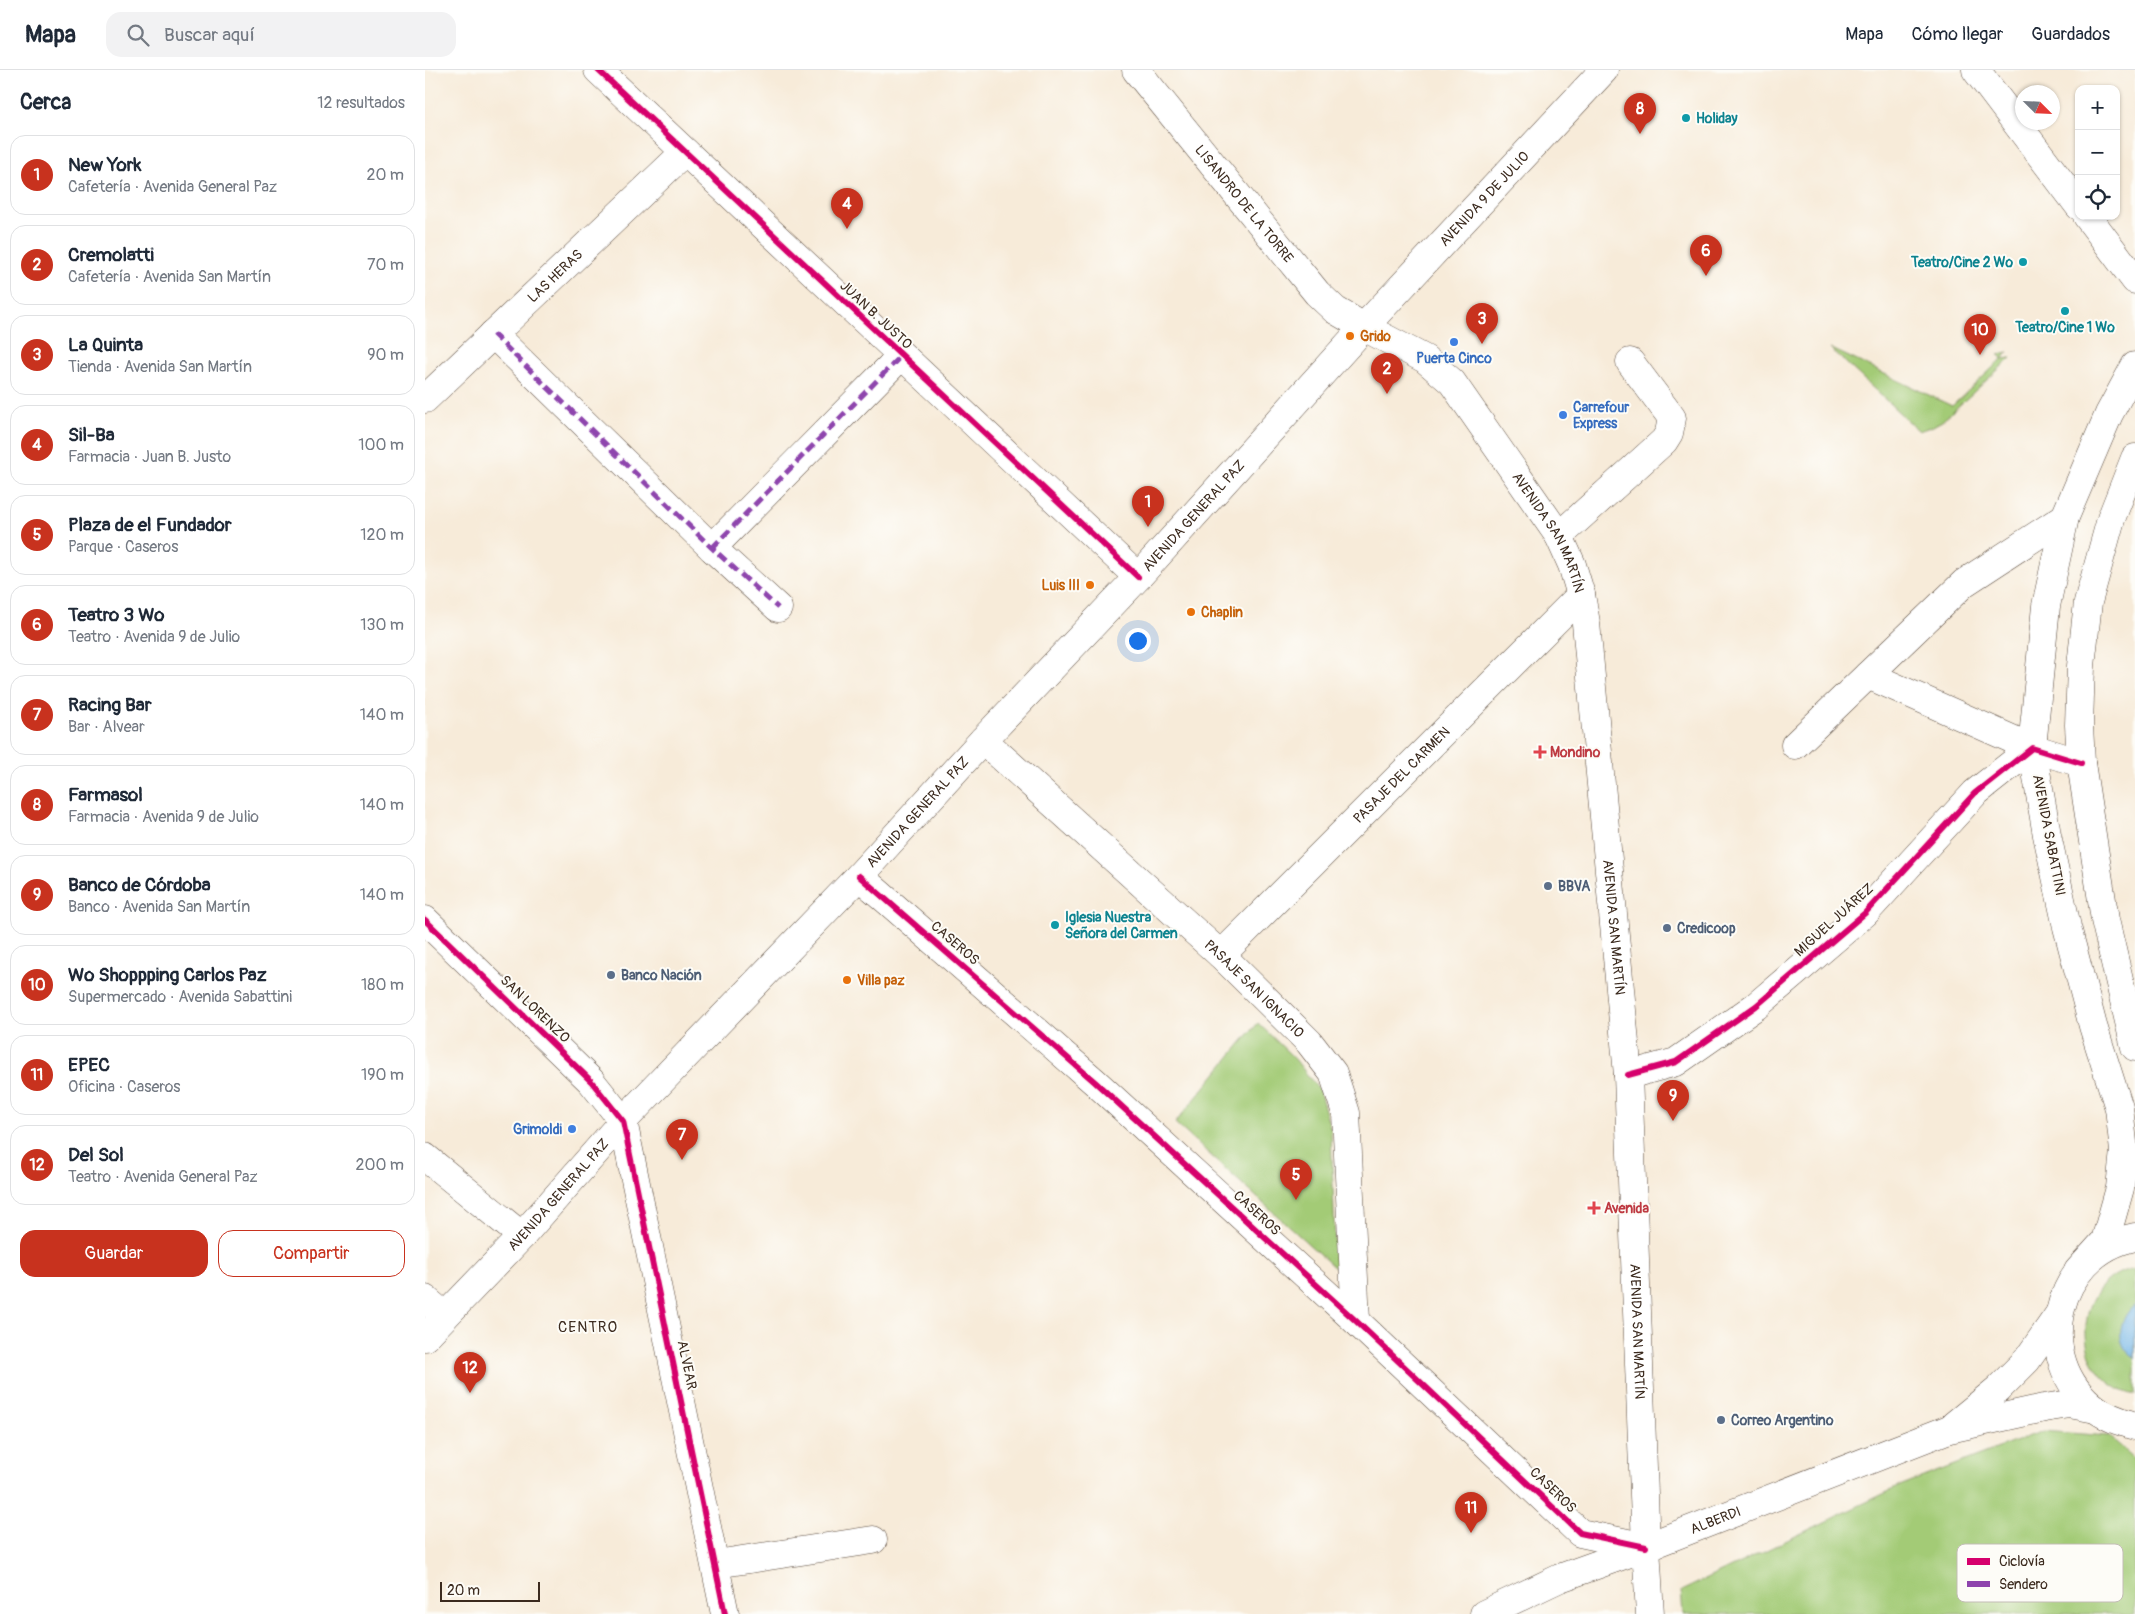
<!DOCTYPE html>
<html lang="es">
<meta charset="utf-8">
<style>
:root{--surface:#fff;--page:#f2f2f3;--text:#1f2937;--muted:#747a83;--line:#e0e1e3;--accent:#c8321e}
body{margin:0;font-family:Pangolin,sans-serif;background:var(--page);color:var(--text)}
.controls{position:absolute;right:15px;top:15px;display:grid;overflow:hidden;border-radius:10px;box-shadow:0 1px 4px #0004}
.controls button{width:45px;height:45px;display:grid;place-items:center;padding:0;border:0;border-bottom:1px solid var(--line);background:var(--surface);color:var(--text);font:25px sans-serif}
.compass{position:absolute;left:1590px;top:15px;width:45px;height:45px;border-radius:50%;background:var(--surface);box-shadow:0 1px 4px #0004;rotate:114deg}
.scale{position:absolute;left:15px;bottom:12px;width:100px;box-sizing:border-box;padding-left:5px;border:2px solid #3b2a1e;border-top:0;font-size:14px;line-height:18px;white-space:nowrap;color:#3b2a1e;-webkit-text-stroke:4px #fdfcf7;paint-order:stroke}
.you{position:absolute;left:712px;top:570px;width:18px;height:18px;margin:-12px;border:4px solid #fff;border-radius:50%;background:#1a73e8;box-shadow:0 0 0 8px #1a73e833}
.badge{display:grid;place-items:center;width:32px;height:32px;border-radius:50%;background:var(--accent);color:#fff;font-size:16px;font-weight:700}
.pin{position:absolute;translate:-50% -41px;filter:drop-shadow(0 1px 2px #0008)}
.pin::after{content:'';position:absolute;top:26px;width:18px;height:15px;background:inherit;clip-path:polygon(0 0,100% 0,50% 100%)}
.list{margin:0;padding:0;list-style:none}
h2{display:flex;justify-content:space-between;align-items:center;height:65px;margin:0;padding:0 20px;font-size:21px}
h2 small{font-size:16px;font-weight:400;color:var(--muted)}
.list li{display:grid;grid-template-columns:32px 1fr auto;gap:15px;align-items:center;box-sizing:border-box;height:80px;margin:0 10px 10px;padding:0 10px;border:1px solid var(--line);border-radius:15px}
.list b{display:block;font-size:19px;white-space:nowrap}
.list p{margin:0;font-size:16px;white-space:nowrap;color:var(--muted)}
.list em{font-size:16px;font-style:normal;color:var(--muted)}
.actions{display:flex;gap:10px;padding:15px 20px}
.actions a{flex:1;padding:11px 0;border:1px solid var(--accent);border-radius:15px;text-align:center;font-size:18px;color:var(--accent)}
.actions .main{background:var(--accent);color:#fff}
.icon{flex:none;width:28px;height:28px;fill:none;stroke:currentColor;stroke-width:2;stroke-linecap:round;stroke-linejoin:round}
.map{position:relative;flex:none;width:1710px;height:1544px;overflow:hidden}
header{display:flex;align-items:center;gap:30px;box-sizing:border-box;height:70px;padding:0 25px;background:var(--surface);border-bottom:1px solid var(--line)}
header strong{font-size:24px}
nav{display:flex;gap:28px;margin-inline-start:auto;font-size:18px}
.search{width:350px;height:45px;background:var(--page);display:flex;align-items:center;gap:12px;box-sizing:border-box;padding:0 18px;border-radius:15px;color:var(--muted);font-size:19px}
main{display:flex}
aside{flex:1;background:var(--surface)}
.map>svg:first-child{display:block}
</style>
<header>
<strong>Mapa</strong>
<div class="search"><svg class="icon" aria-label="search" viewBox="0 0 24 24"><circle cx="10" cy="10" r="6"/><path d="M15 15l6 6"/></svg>Buscar aquí</div>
<nav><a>Mapa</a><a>Cómo llegar</a><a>Guardados</a></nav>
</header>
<main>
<aside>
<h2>Cerca<small>12 resultados</small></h2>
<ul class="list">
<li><span class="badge">1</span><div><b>New York</b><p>Cafetería · Avenida General Paz</p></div><em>20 m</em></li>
<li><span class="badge">2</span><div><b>Cremolatti</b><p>Cafetería · Avenida San Martín</p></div><em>70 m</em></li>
<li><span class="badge">3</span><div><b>La Quinta</b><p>Tienda · Avenida San Martín</p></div><em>90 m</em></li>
<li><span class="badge">4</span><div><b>Sil-Ba</b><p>Farmacia · Juan B. Justo</p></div><em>100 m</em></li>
<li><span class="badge">5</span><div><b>Plaza de el Fundador</b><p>Parque · Caseros</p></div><em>120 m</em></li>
<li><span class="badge">6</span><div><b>Teatro 3 Wo</b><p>Teatro · Avenida 9 de Julio</p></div><em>130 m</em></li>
<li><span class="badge">7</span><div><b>Racing Bar</b><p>Bar · Alvear</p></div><em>140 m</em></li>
<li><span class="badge">8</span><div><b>Farmasol</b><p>Farmacia · Avenida 9 de Julio</p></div><em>140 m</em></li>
<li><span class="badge">9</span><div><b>Banco de Córdoba</b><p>Banco · Avenida San Martín</p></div><em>140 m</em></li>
<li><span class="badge">10</span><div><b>Wo Shoppping Carlos Paz</b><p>Supermercado · Avenida Sabattini</p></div><em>180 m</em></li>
<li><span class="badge">11</span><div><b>EPEC</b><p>Oficina · Caseros</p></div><em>190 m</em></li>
<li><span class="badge">12</span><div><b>Del Sol</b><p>Teatro · Avenida General Paz</p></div><em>200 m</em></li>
</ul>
<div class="actions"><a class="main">Guardar</a><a>Compartir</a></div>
</aside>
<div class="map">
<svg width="1710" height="1544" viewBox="0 0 1710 1544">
<rect width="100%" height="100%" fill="#fdfcf7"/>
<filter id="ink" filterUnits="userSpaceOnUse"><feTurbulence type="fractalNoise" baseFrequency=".02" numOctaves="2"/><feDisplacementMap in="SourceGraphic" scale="10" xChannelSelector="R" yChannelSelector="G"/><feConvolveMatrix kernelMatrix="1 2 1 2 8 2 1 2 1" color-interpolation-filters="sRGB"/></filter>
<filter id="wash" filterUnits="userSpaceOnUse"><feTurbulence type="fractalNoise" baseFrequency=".0096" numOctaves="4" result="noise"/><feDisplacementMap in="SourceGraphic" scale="20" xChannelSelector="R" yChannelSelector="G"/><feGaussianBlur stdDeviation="1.12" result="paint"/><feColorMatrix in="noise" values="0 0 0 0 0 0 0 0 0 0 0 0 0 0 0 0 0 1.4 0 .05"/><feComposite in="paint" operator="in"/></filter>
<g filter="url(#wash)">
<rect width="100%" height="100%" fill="#f7ebd9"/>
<g fill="#a3cb76" stroke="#6f7a4a">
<path d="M 1405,278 L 1527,336 L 1577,289 L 1574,284 L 1584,282 L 1577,289 L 1586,288 L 1517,351 L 1508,356 L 1494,361 Z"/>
<path d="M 833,953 L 870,989 L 894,1020 L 906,1060 L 911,1199 L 750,1053 Z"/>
<path d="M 1710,1198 L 1710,1325 C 1644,1310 1645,1210 1710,1198 Z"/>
<path d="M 1618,1361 L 1684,1366 L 1710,1389 L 1710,1544 L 1258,1544 L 1256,1521 L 1477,1415 Z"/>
</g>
<path fill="#72b5e7" stroke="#567082" d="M 1710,1235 L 1710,1288 C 1689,1276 1693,1248 1710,1235 Z"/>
</g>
<g filter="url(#ink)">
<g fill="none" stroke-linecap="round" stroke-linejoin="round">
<g stroke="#57473a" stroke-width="29">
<g id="minor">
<path d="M 173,0 L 713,507"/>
<path id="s1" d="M 711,0 L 892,223 L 910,240 L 939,257"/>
<path d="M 1551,0 L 1654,136"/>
<path d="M 1662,146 L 1710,210"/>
<path d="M 68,264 L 287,478 L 353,538"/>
<path id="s2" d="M 0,329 L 260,82"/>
<path d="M 1134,466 L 1239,371 L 1244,363 L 1247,348 L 1205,292"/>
<path d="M 287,478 L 476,286"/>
<path d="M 1443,605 L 1607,678 L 1656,693"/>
<path id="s3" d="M 558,670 L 796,885 L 884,972 L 908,1003 L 921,1043 L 931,1251"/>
<path d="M 1370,675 L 1539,513 L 1640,447"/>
<path d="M 434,806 L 670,1012 L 931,1251 L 1155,1463 L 1221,1477"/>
<path d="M 0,850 L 166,1011 L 198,1051 L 300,1544"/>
<path id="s4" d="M 796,885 L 1156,525"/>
<path d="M 1203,1005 L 1251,992 L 1331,936 L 1440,843 L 1550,723 L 1607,678"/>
<path d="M 0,1087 L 97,1166"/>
<path d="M 0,1229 L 20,1246"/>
<path d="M 291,1494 L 448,1470"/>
</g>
</g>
<g stroke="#57473a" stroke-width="29">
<g id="major">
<path id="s5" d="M 939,257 L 1000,289 L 1027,312 L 1134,466 L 1147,495 L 1156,525 L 1161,553 L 1203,1005 L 1221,1477 L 1225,1544"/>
<path d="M 1710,388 L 1686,449 L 1663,532 L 1656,596 L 1654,655 L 1656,693 L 1680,850 L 1710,977"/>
<path d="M 1710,1167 C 1629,1183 1605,1290 1671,1339 C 1683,1348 1697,1352 1710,1356"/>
<path d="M 1653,1201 L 1680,1171 L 1695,1118 L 1699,1081 L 1694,1038 L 1668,956 L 1642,857 L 1622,765 L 1607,678 L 1621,536 L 1640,447 L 1684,344 L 1710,296"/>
<path id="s6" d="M 0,1267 L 97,1166 L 198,1051 L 434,806 L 558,670 L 713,507 L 939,257 L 1179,0"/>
<path d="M 1529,1355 L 1573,1319 L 1602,1290 L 1634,1244"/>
<path id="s7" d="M 1059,1544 L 1135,1508 L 1221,1477 L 1524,1359 L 1619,1338 L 1645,1334 L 1671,1339"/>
</g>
</g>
<use href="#minor" stroke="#fff" stroke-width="28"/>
<use href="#major" stroke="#fff" stroke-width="28"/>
<g stroke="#8e44ad" stroke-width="5" stroke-dasharray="10 5" stroke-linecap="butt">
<path d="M 68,264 L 287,478 L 353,538"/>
<path d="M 287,478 L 476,286"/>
</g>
<g stroke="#fdfcf7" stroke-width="9">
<g id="cycleway">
<path d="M 173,0 L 713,507"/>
<path d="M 434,806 L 670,1012 L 931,1251 L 1155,1463 L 1221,1477"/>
<path d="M 0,850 L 166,1011 L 198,1051 L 300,1544"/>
<path d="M 1203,1005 L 1251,992 L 1331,936 L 1440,843 L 1550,723 L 1607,678 L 1656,693"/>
</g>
</g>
<use href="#cycleway" stroke="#d6006c" stroke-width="6"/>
</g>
</g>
<g fill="#0f9aa8" stroke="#fdfcf7" stroke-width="2">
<circle cx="1261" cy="48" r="5"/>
<circle cx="1598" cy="192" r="5"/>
<circle cx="1640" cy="241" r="5"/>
<circle cx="630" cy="855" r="5"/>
</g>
<g fill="#e8710a" stroke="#fdfcf7" stroke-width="2">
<circle cx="925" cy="266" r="5"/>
<circle cx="665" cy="515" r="5"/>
<circle cx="766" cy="542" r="5"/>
<circle cx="422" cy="910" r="5"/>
</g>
<g fill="#3f7fe0" stroke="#fdfcf7" stroke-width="2">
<circle cx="1029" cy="272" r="5"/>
<circle cx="1138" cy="345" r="5"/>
<circle cx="147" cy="1059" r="5"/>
</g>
<g fill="#e0444e" stroke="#fdfcf7" stroke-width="2">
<path d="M1112.5 674.5h5v5h5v5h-5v5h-5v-5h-5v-5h5z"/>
<path d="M1166.5 1130.5h5v5h5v5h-5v5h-5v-5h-5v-5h5z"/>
</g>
<g fill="#5c6f8a" stroke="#fdfcf7" stroke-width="2">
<circle cx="1123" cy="816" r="5"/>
<circle cx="1242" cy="858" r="5"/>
<circle cx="186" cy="905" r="5"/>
<circle cx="1296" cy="1350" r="5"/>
</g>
<g text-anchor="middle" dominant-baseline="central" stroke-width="4" stroke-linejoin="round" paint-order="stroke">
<g font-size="14" font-weight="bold" fill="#0d838f" stroke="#fdfcf7" text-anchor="start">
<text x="1271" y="48">Holiday</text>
<text x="1588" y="192" text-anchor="end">Teatro/Cine 2 Wo</text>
<text x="1640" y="257" text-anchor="middle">Teatro/Cine 1 Wo</text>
<text x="640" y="847">Iglesia Nuestra<tspan x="640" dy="16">Señora del Carmen</tspan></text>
</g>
<g font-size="14" fill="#3b2a1e" stroke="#fdfcf7">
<text stroke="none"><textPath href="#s6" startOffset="1555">AVENIDA 9 DE JULIO</textPath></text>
<text stroke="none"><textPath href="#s1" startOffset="172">LISANDRO DE LA TORRE</textPath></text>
<text stroke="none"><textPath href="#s2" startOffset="179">LAS HERAS</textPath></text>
<text transform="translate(451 245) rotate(43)">JUAN B. JUSTO</text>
<text stroke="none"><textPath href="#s6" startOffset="1125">AVENIDA GENERAL PAZ</textPath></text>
<text stroke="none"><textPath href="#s5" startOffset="284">AVENIDA SAN MARTÍN</textPath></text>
<text stroke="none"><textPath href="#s4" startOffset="255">PASAJE DEL CARMEN</textPath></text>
<text stroke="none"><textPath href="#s6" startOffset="720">AVENIDA GENERAL PAZ</textPath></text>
<text transform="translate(1624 765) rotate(79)">AVENIDA SABATTINI</text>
<text transform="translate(1409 850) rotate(-42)">MIGUEL JUÁREZ</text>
<text stroke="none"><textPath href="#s5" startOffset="689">AVENIDA SAN MARTÍN</textPath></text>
<text transform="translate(530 873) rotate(41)">CASEROS</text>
<text stroke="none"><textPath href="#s3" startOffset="368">PASAJE SAN IGNACIO</textPath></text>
<text transform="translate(110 939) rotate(44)">SAN LORENZO</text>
<text stroke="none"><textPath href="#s6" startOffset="195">AVENIDA GENERAL PAZ</textPath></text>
<text transform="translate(832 1143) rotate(43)">CASEROS</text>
<text stroke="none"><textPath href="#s5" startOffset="1094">AVENIDA SAN MARTÍN</textPath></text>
<text transform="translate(262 1295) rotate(78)">ALVEAR</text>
<text transform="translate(1128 1420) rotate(44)">CASEROS</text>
<text stroke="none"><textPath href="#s7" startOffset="250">ALBERDI</textPath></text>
</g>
<g font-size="14" font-weight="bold" fill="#c56008" stroke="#fdfcf7" text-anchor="start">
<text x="935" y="266">Grido</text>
<text x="655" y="515" text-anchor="end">Luis III</text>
<text x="776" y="542">Chaplin</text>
<text x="432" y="910">Villa paz</text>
</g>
<g font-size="14" font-weight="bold" fill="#366cbe" stroke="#fdfcf7">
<text x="1029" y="288">Puerta Cinco</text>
<text x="1148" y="337" text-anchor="start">Carrefour<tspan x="1148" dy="16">Express</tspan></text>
<text x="137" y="1059" text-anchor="end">Grimoldi</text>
</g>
<g font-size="14" font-weight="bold" fill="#be3a42" stroke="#fdfcf7" text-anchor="start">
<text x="1125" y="682">Mondino</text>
<text x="1179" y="1138">Avenida</text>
</g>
<g font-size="14" font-weight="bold" fill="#4e5e75" stroke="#fdfcf7" text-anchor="start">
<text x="1133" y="816">BBVA</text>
<text x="1252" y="858">Credicoop</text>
<text x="196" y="905">Banco Nación</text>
<text x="1306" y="1350">Correo Argentino</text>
</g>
<g font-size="15" letter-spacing="1" fill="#3b2a1e" stroke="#fdfcf7">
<text x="163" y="1257">CENTRO</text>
</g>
</g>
<rect x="1532" y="1474" width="166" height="58" rx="8" fill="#fdfcf7" stroke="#c3bdb6" stroke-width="1"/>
<rect x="1542" y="1488" width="23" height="7" fill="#d6006c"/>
<rect x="1542" y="1511" width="23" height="6" fill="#8e44ad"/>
<g font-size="14" fill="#3b2a1e">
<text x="1574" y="1496">Ciclovía</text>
<text x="1574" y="1519">Sendero</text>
</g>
</svg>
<div class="controls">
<button>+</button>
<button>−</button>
<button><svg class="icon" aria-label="locate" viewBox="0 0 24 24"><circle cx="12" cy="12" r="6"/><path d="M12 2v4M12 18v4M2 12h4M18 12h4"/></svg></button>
</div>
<svg class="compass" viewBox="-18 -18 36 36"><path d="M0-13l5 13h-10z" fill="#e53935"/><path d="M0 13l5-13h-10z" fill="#747a83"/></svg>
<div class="scale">20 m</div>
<div class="you"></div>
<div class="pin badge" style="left:723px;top:457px">1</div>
<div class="pin badge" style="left:962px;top:324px">2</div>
<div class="pin badge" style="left:1057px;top:274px">3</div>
<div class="pin badge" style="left:422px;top:159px">4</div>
<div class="pin badge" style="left:871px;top:1130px">5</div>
<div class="pin badge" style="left:1281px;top:206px">6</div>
<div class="pin badge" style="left:257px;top:1090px">7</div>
<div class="pin badge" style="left:1215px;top:64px">8</div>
<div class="pin badge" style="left:1248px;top:1051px">9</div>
<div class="pin badge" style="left:1555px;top:285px">10</div>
<div class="pin badge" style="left:1046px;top:1463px">11</div>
<div class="pin badge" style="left:45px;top:1323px">12</div>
</div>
</main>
